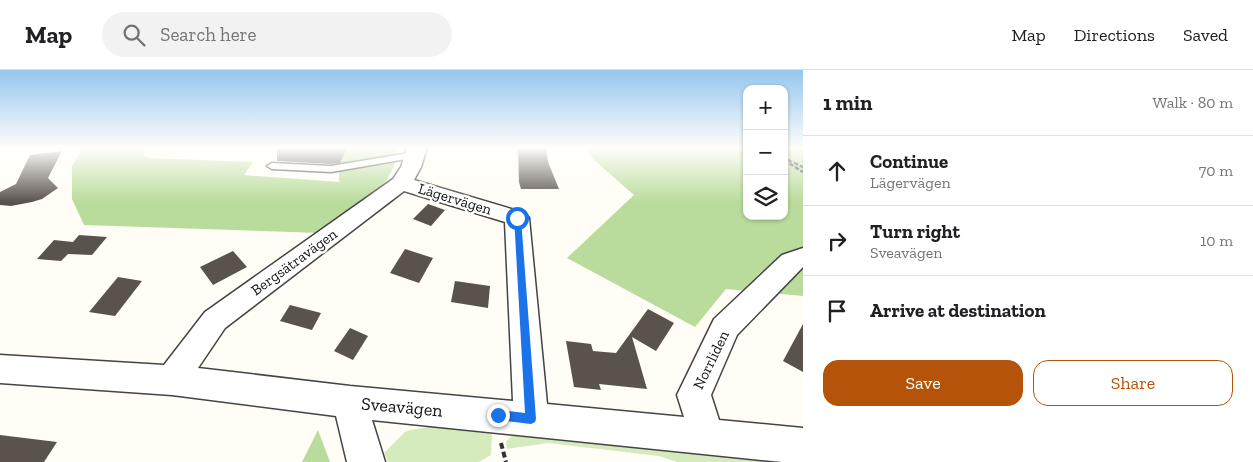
<!DOCTYPE html>
<meta charset="utf-8">
<style>
:root{--surface:#fff;--page:#f2f2f2;--text:#202124;--muted:#757577;--line:#e0e0e0;--accent:#b45309}
body{margin:0;font-family:"Zilla Slab",serif;background:var(--page);color:var(--text)}
.controls{position:absolute;right:15px;top:15px;display:grid;overflow:hidden;border-radius:10px;box-shadow:0 1px 4px #0004}
.controls button{width:45px;height:45px;display:grid;place-items:center;padding:0;border:0;border-bottom:1px solid var(--line);background:var(--surface);color:var(--text);font:25px sans-serif}
.stop{position:absolute;width:15px;height:15px;margin:-11px;border:4px solid #1a73e8;border-radius:50%;background:#fff}
.stop.end{background:#1a73e8;border-color:#fff;box-shadow:0 1px 5px #0008}
.list{margin:0;padding:0;list-style:none}
h2{display:flex;justify-content:space-between;align-items:center;height:65px;margin:0;padding:0 20px;font-size:21px}
h2 small{font-size:16px;font-weight:400;color:var(--muted)}
.list li{display:grid;grid-template-columns:32px 1fr auto;gap:15px;align-items:center;box-sizing:border-box;height:70px;padding:0 20px;border-top:1px solid var(--line)}
.list b{display:block;font-size:19px;white-space:nowrap}
.list p{margin:0;font-size:16px;white-space:nowrap;color:var(--muted)}
.list em{font-size:16px;font-style:normal;color:var(--muted)}
.actions{display:flex;gap:10px;padding:15px 20px}
.actions a{flex:1;padding:11px 0;border:1px solid var(--accent);border-radius:15px;text-align:center;font-size:18px;color:var(--accent)}
.actions .main{background:var(--accent);color:#fff}
.icon{flex:none;width:28px;height:28px;fill:none;stroke:currentColor;stroke-width:2;stroke-linecap:round;stroke-linejoin:round}
.map{position:relative;flex:none;width:803px;height:392px;overflow:hidden}
header{display:flex;align-items:center;gap:30px;box-sizing:border-box;height:70px;padding:0 25px;background:var(--surface);border-bottom:1px solid var(--line)}
header strong{font-size:24px}
nav{display:flex;gap:28px;margin-inline-start:auto;font-size:18px}
.search{width:350px;height:45px;background:var(--page);display:flex;align-items:center;gap:12px;box-sizing:border-box;padding:0 18px;border-radius:28px;color:var(--muted);font-size:19px}
main{display:flex}
aside{flex:1;background:var(--surface)}
.map>svg:first-child{display:block}
</style>
<header>
<strong>Map</strong>
<div class="search"><svg class="icon" aria-label="search" viewBox="0 0 24 24"><circle cx="10" cy="10" r="6"/><path d="M15 15l6 6"/></svg>Search here</div>
<nav><a>Map</a><a>Directions</a><a>Saved</a></nav>
</header>
<main>
<div class="map">
<svg width="803" height="392" viewBox="0 0 803 392">
<rect width="100%" height="100%" fill="#fffdf5"/>
<g fill="#d5ebbd">
<path d="M 433,356 L 492,364 L 491,385 L 479,392 L 388,392 L 384,383 L 406,361 Z"/>
<path d="M 512,365 L 770,392 L 677,392 L 659,386 L 548,373 L 507,379 L 506,372 Z"/>
</g>
<g fill="#b9dc9c">
<path d="M 83,78 L 146,78 L 143,86 L 150,88 L 253,92 L 244,105 L 339,112 L 339,95 L 347,78 L 398,78 L 394,96 L 387,110 L 369,128 L 319,163 L 84,155 L 72,129 L 72,96 Z"/>
<path d="M 586,78 L 747,78 L 747,146 L 784,146 L 784,78 L 803,78 L 803,226 L 726,219 L 695,257 L 567,188 L 634,125 L 593,89 Z"/>
<path d="M 318,360 L 330,392 L 302,392 Z"/>
</g>
<g fill="#5a524d">
<path d="M 277,78 L 347,78 L 340,93 L 331,94 L 277,91 Z"/>
<path d="M 518,78 L 546,78 L 548,92 L 559,119 L 521,119 L 519,112 Z"/>
<path d="M 62,81 L 48,108 L 58,118 L 42,129 L 32,132 L 11,136 L 0,135 L 0,122 L 16,114 L 30,85 Z"/>
<path d="M 428,134 L 445,140 L 431,156 L 413,149 Z"/>
<path d="M 79,165 L 107,167 L 92,185 L 68,184 L 61,191 L 37,189 L 54,170 L 73,172 Z"/>
<path d="M 405,179 L 433,188 L 419,213 L 390,203 Z"/>
<path d="M 233,181 L 247,197 L 213,215 L 200,197 Z"/>
<path d="M 118,207 L 142,211 L 115,246 L 89,242 Z"/>
<path d="M 455,211 L 490,216 L 488,238 L 451,232 Z"/>
<path d="M 290,235 L 321,243 L 312,260 L 280,251 Z"/>
<path d="M 648,239 L 674,253 L 656,281 L 632,267 L 647,319 L 599,314 L 601,320 L 574,317 L 566,271 L 591,274 L 593,281 L 616,283 Z"/>
<path d="M 803,254 L 803,302 L 783,291 Z"/>
<path d="M 350,258 L 368,266 L 353,290 L 334,281 Z"/>
<path d="M 0,365 L 57,372 L 44,392 L 0,392 Z"/>
</g>
<g fill="none" stroke-linecap="round" stroke-linejoin="round">
<g stroke="#444" stroke-width="3">
<path id="service" d="M 415,82 L 418,83 L 418,87 L 331,102 L 272,99 L 267,96 L 272,93 L 331,96 Z"/>
</g>
<g stroke="#444" stroke-width="3">
<path id="minor" d="M 407,78 L 427,78 L 421,97 L 414,110 L 525,143 L 529,148 L 547,334 L 684,347 L 677,325 L 714,249 L 782,185 L 803,178 L 803,197 L 737,265 L 711,325 L 719,350 L 803,358 L 803,392 L 782,392 L 372,350 L 385,392 L 347,392 L 336,346 L 172,325 L 0,313 L 0,285 L 164,295 L 205,242 L 393,109 L 401,97 ZM 404,121 L 505,152 L 513,331 L 350,316 L 198,298 L 225,258 Z"/>
</g>
<g stroke="#333" stroke-width="2.5" stroke-dasharray="4.5 2" stroke-linecap="butt">
<path d="M 784,90 L 803,102"/>
<path d="M 788,90 L 803,97"/>
</g>
<path stroke="#333" stroke-width="4" stroke-dasharray="6 3" stroke-linecap="butt" d="M 501,373 L 506,392"/>
<use href="#service" fill="#fff" fill-rule="evenodd"/>
<use href="#minor" fill="#fff" fill-rule="evenodd"/>
</g>
<linearGradient id="sky" x2="0" y2="1"><stop stop-color="#95c6ee"/><stop offset="0.59" stop-color="#fffefa"/><stop offset="1" stop-color="#fffefa" stop-opacity="0"/></linearGradient>
<rect width="803" height="132" fill="url(#sky)"/>
<path fill="#1a73e8" d="M 514,146 L 521,148 L 536,349 L 535,352 L 531,354 L 498,350 L 494,349 L 493,345 L 494,342 L 498,340 L 525,343 Z"/>
<g text-anchor="middle" dominant-baseline="central" stroke-width="5" stroke-linejoin="round" paint-order="stroke">
<g font-size="15" fill="#111" stroke="#fff">
<text transform="translate(455 129) rotate(17)">Lägervägen</text>
<text transform="translate(294 192) rotate(-36)">Bergsätravägen</text>
<text transform="translate(711 290) rotate(-64)">Norrliden</text>
</g>
<g font-size="18" fill="#111" stroke="#fff">
<text transform="translate(402 337) rotate(5)">Sveavägen</text>
</g>
</g>
</svg>
<div class="controls">
<button>+</button>
<button>−</button>
<button><svg class="icon" aria-label="layers" viewBox="0 0 24 24"><path d="M12 4l9 5-9 5-9-5zM3 14l9 5 9-5"/></svg></button>
</div>
<div class="stop" style="left:517px;top:148px"></div>
<div class="stop end" style="left:498px;top:345px"></div>
</div>
<aside>
<h2>1 min<small>Walk · 80 m</small></h2>
<ul class="list">
<li><svg class="icon" aria-label="ahead" viewBox="0 0 24 24"><path d="M12 20V5M6 11l6-6 6 6"/></svg><div><b>Continue</b><p>Lägervägen</p></div><em>70 m</em></li>
<li><svg class="icon" aria-label="right" viewBox="0 0 24 24"><path d="M7 20v-9h11M14 6l5 5-5 5"/></svg><div><b>Turn right</b><p>Sveavägen</p></div><em>10 m</em></li>
<li><svg class="icon" aria-label="arrive" viewBox="0 0 24 24"><path d="M6 21V4h12l-3 4 3 4H6"/></svg><div><b>Arrive at destination</b></div></li>
</ul>
<div class="actions"><a class="main">Save</a><a>Share</a></div>
</aside>
</main>
